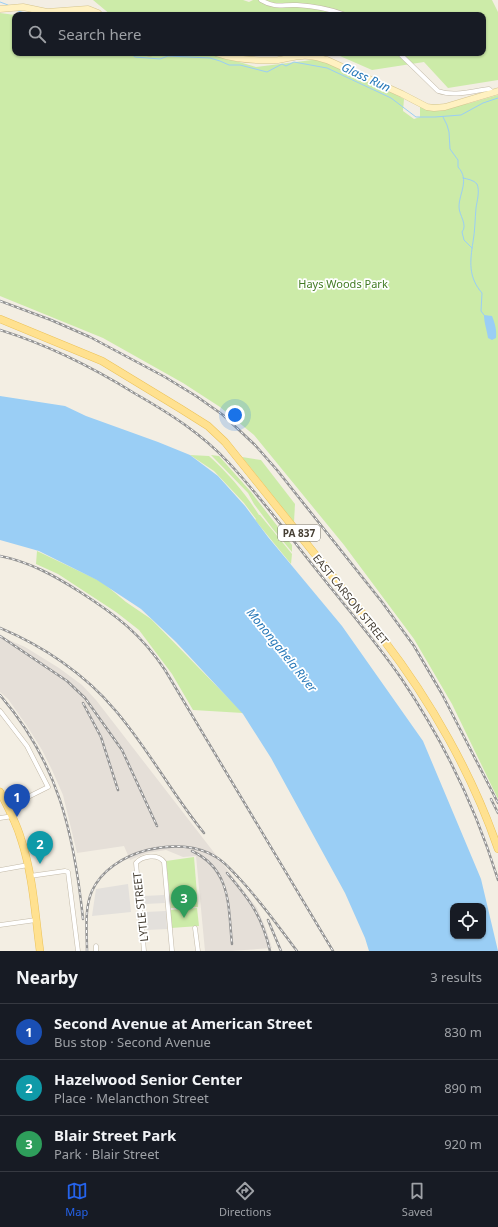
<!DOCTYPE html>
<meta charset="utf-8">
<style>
:root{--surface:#171b24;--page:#20242c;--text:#f1f3f6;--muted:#9ea1a6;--line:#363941;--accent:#2563eb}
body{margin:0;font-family:"Noto Sans",sans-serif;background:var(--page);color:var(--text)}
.controls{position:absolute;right:12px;bottom:12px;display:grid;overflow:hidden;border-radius:8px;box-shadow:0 1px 3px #0004}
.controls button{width:36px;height:36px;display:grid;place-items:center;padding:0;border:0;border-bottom:1px solid var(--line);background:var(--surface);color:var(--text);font:20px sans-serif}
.you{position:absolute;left:235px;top:415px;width:14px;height:14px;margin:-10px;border:3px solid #fff;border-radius:50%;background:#1a73e8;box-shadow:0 0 0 6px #1a73e833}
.badge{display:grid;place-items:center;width:26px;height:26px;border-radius:50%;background:var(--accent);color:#fff;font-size:13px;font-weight:700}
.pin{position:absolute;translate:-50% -33px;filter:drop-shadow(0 1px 2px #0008)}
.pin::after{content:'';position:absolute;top:21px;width:14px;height:12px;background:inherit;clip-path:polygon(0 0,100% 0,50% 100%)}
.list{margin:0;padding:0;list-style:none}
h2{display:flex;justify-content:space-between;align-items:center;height:52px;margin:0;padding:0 16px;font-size:17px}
h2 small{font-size:13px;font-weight:400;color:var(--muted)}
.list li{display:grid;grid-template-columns:26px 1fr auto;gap:12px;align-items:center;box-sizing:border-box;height:56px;padding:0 16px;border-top:1px solid var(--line)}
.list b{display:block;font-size:15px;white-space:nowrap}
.list p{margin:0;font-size:13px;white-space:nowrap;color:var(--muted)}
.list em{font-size:13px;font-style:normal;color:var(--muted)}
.icon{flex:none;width:22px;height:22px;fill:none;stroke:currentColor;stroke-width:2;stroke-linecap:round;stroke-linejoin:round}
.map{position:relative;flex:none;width:498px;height:951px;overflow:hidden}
.search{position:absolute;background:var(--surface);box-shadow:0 1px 3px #0004;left:12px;right:12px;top:12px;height:44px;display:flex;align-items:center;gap:10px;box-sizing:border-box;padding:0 14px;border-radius:8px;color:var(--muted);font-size:15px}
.sheet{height:220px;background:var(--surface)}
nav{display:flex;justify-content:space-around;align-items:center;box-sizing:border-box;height:56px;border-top:1px solid var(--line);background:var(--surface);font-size:11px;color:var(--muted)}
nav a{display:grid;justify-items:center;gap:2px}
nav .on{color:var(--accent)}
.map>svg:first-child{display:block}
</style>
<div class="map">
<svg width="498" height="951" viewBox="0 0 498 951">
<rect width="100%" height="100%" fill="#f3eee3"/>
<path fill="#e5dfd8" d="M 0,636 L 25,647 L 59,668 L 82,685 L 96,700 L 257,908 L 266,929 L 272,948 L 230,951 L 205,951 L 196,856 L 183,857 L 166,850 L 147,853 L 130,860 L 124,846 L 77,853 L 63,795 L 52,770 L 42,750 L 27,726 L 8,699 L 0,692 Z"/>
<g fill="#cceba8">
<path d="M 93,0 L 243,0 L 249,2 L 253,0 L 492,0 L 498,12 L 498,80 L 448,88 L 424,62 L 372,70 L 333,53 L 483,53 L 483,15 L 111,15 Z"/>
<path d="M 0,13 L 15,15 L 15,53 L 139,53 L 156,56 L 181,53 L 209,53 L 256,67 L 320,59 L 377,85 L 404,99 L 403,111 L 414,119 L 420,117 L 420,105 L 467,104 L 498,95 L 498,799 L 452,704 L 414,639 L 344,545 L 254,435 L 220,407 L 183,383 L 103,338 L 0,296 Z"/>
<path d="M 190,455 L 209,456 C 228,473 245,493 259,515 L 260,515 L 292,554 L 291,564 L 255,520 L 256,519 L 244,503 L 214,471 Z"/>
<path d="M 211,455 L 219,456 L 251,492 L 292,545 L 292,552 L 272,528 L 254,504 L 248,493 Z"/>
<path d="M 242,457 L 261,460 L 295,504 L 294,522 Z"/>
<path d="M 37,551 L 102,582 L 126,602 L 151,619 L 243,713 L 193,710 L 172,674 L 139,630 L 116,612 L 58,574 L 36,564 Z"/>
<path d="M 194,857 L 198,907 L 171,908 L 166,861 Z"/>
<path d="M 197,908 L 199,926 L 171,928 L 170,910 Z"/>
</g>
<g fill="#e3e0dc">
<path d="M 128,884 L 131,912 L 92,916 L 96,889 Z"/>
<path d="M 164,895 L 165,903 L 145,904 L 144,896 Z"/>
<path d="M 166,911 L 167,929 L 147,930 L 146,912 Z"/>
</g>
<g fill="#9acef5" fill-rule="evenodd">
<path d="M 484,315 L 492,316 C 495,323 497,331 496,338 L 492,340 L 488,338 C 487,330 484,323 484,315 Z"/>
<path d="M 0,396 L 65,406 L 86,416 L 158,442 L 190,455 L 218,476 L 245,506 L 268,537 L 342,626 L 423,741 L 481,879 L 498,951 L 369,951 L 365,938 L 345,893 L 271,758 L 243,714 L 176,642 L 141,609 L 97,580 L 39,551 L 0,540 ZM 453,906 L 483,906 L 483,936 L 453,936 Z"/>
</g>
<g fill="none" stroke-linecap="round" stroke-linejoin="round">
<g stroke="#9acef5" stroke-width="1">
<path d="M 0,2 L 8,5"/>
<path d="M 18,11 L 31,15"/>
<path d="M 81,15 L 88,13 L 92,15"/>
<path d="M 130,53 L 135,57 L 160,59 L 168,56 L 210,58 L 220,61 L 229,65 L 240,65 L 267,72 L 282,64 L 286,66 L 294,62 L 327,68 L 391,98 L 416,117 L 435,117 L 461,115 L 483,103 L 498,98"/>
<path d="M 443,117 L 447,125 L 449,132 L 450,149 L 458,160 L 458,167 C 470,180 459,193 459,207 C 459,215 468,225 462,232 L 464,240 L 472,248"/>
<path d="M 463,178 C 467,179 474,180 477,184 C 480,191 477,201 476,208 C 475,219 475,231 473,242 C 470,261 468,277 482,293 L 481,311 L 484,315"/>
</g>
<g stroke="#c2b9a8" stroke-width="5">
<g id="minor">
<path d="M 261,0 C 276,9 283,4 297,5 C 314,6 330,9 346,15"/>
<path d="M 399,53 L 438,91 C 454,97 472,91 489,89 L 493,93"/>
<path d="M 0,711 L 27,746 L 48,787 L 8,807"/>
<path d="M 0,818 L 13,816"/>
<path d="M 0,870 L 28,865"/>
<path d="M 30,876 L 65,871 L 68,872 L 78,951"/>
<path d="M 0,925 L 36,920"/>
<path d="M 195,928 L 198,951"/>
<path d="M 96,946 L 96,951"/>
<path d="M 144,951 L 136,863 C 142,856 158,853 164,862 L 172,951"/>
</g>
</g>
<g stroke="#d6c58f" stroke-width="7">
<g id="secondary">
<path d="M 0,9 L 23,7 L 47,12 L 88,9 L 98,13 L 100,15"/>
<path d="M 149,53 L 150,53"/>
<path d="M 216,53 C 236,60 256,61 278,60 C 286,59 294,56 302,56 C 311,55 319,58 327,60 L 402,94 L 427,107 L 434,108 L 445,107 L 498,91"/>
</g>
</g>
<g stroke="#ecc258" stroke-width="8">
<g id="primary">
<path d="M 0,319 L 102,361 L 181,409 L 208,426 L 225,442 L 383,639 C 430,700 473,775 498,849"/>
<path d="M 0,792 C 8,807 16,822 21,839 C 33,875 35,914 40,951"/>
</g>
</g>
<use href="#minor" stroke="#fff" stroke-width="4"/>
<use href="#secondary" stroke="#fff1c1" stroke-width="6"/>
<use href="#primary" stroke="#ffe190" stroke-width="7"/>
<g stroke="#949494" stroke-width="2.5">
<g id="rail">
<path d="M 0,301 L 51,320 L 90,337 L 165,377 L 196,396 L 223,415 L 255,445 L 277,470 L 382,602 L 414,646 L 442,694 L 498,803"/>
<path d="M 0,330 C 48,345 92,367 134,393 C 169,413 201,433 229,463 C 260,496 287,533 315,568 C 344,605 375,640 401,678 C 443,740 476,808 498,880"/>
<path d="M 0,556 C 30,562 55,576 80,592 C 116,615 141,634 165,670 L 333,951"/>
<path d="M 0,628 C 43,646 85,674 115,710 C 148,748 172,794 204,833"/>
<path d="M 0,636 L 67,681 L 85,698 L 122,750 L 157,826"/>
<path d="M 0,695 C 58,762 74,833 83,919"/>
<path d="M 83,703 L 101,737 L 118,790"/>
<path d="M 491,799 L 498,813"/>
<path d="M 192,851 C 232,870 228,907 232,944"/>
<path d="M 227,873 C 250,900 262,916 270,951"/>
<path d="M 268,920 L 281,951"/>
<path d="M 87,951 C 87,932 84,909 92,891 C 110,850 180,834 216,857 C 225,862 231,870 238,877 C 260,900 278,926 297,951"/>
</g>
</g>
<use href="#rail" stroke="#fff" stroke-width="1" stroke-dasharray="3" stroke-linecap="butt"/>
</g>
<g text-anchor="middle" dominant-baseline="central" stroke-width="3.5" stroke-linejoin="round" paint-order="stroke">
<rect fill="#fff" stroke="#7d7870" stroke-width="1" x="278" y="525" width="42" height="16" rx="3"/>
<g font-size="10" font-weight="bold" fill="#453e33">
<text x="299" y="533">PA 837</text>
</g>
<g font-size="11" fill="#427b23" stroke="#fff">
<text x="343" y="283">Hays Woods Park</text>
</g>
<g font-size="11" fill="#453e33" stroke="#fff">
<text transform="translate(351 599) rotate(51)">EAST CARSON STREET</text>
<text transform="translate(140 907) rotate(-96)">LYTLE STREET</text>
</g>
<g font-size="12" font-style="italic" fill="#2577b8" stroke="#fff">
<text transform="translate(366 77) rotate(25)">Glass Run</text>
<text transform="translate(282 650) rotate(51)">Monongahela River</text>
</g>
</g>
</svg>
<div class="controls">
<button><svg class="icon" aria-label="locate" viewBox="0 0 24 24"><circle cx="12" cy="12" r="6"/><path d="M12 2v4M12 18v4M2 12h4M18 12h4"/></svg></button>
</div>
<div class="you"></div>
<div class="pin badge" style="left:17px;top:817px;background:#1a4fb4">1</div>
<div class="pin badge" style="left:40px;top:864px;background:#0f9aa8">2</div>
<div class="pin badge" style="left:184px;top:918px;background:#2e9e5b">3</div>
<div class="search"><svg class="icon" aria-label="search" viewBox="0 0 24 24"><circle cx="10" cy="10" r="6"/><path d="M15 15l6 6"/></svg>Search here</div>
</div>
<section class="sheet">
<h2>Nearby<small>3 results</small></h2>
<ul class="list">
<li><span class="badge" style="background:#1a4fb4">1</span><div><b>Second Avenue at American Street</b><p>Bus stop · Second Avenue</p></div><em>830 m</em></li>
<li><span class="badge" style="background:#0f9aa8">2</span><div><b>Hazelwood Senior Center</b><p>Place · Melancthon Street</p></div><em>890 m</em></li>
<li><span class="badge" style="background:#2e9e5b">3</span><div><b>Blair Street Park</b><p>Park · Blair Street</p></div><em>920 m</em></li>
</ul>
</section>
<nav>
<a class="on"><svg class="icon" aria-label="map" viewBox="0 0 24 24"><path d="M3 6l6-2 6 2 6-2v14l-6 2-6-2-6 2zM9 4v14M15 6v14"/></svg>Map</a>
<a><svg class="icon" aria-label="directions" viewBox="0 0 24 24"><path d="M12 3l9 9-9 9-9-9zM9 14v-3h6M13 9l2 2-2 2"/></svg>Directions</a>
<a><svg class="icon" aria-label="saved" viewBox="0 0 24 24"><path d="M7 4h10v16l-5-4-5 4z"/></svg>Saved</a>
</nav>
